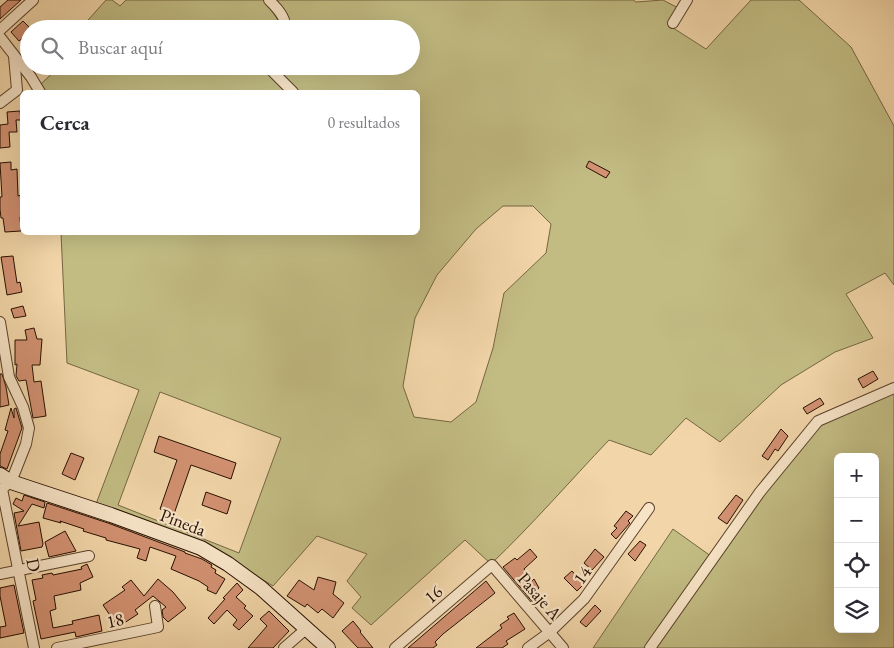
<!DOCTYPE html>
<html lang="es">
<meta charset="utf-8">
<style>
:root{--surface:#fff;--page:#f7f7f7;--text:#2b2b33;--muted:#7c7c81;--line:#e1e1e2}
body{margin:0;font-family:"EB Garamond",serif;background:var(--page);color:var(--text)}
.controls{position:absolute;right:15px;bottom:15px;display:grid;overflow:hidden;border-radius:8px;box-shadow:0 5px 20px #0002}
.controls button{width:45px;height:45px;display:grid;place-items:center;padding:0;border:0;border-bottom:1px solid var(--line);background:var(--surface);color:var(--text);font:25px sans-serif}
.list{margin:0;padding:0;list-style:none}
h2{display:flex;justify-content:space-between;align-items:center;height:65px;margin:0;padding:0 20px;font-size:21px}
h2 small{font-size:16px;font-weight:400;color:var(--muted)}
.icon{flex:none;width:28px;height:28px;fill:none;stroke:currentColor;stroke-width:2;stroke-linecap:round;stroke-linejoin:round}
.map{position:relative;flex:none;width:894px;height:648px;overflow:hidden}
.search{position:absolute;background:var(--surface);box-shadow:0 5px 20px #0002;left:20px;top:20px;width:400px;height:55px;display:flex;align-items:center;gap:12px;box-sizing:border-box;padding:0 18px;border-radius:28px;color:var(--muted);font-size:19px}
.panel{position:absolute;background:var(--surface);box-shadow:0 5px 20px #0002;left:20px;top:90px;width:400px;height:145px;border-radius:8px}
.map>svg:first-child{display:block}
</style>
<div class="map">
<svg width="894" height="648" viewBox="0 0 894 648">
<rect width="100%" height="100%" fill="#f2d6a9"/>
<filter id="stains"><feTurbulence type="fractalNoise" baseFrequency=".004" numOctaves="4"/><feColorMatrix values="0 0 0 0 .2 0 0 0 0 .09 0 0 0 0 .02 0 0 0 .5 -.17"/></filter>
<radialGradient id="worn" r=".72"><stop offset=".6" stop-color="#630" stop-opacity="0"/><stop offset="1" stop-color="#630" stop-opacity=".3"/></radialGradient>
<g fill="#c2bc83" stroke="#756642" fill-rule="evenodd">
<path d="M 106,0 L 112,0 L 120,6 L 126,0 L 633,0 L 636,2 L 663,0 L 678,8 L 670,26 L 706,49 L 751,0 L 799,0 L 851,47 L 894,126 L 894,285 L 885,273 L 846,294 L 873,338 L 835,352 L 781,385 L 720,442 L 686,418 L 651,455 L 609,440 C 570,481 532,525 491,564 L 465,540 L 371,625 L 352,608 L 361,597 L 347,581 L 367,554 L 317,536 L 273,586 L 204,544 L 96,504 L 139,390 L 67,363 L 61,233 L 418,232 L 418,92 L 43,92 L 41,84 L 60,66 L 411,66 L 411,29 L 80,29 ZM 503,206 L 533,206 L 551,224 L 546,253 L 504,293 L 493,348 L 476,402 L 451,422 L 414,417 L 403,386 L 415,318 L 437,275 L 476,229 ZM 160,392 L 281,438 L 239,553 L 118,505 Z"/>
<path d="M 894,389 L 894,648 L 593,648 L 673,529 L 715,559 L 817,425 ZM 838,457 L 875,457 L 875,629 L 838,629 Z"/>
</g>
<g fill="#d39273" stroke="#280f00">
<path d="M 8,0 L 21,0 L 0,19 L 0,7 Z"/>
<path d="M 23,21 L 29,27 L 29,42 L 24,37 L 19,41 L 11,32 Z"/>
<path d="M 20,111 L 21,120 L 16,120 L 17,132 L 9,132 L 10,147 L 0,148 L 0,125 L 8,124 L 7,112 Z"/>
<path d="M 589,161 L 610,172 L 606,178 L 586,167 Z"/>
<path d="M 11,162 L 11,170 L 17,169 L 18,196 L 22,195 L 22,217 L 20,217 L 21,231 L 5,232 L 3,218 L 1,218 L 0,209 L 0,197 L 2,197 L 0,163 Z"/>
<path d="M 13,256 L 17,283 L 20,282 L 22,292 L 7,295 L 1,257 Z"/>
<path d="M 23,306 L 26,316 L 14,318 L 11,309 Z"/>
<path d="M 34,328 L 37,339 L 42,339 L 40,365 L 32,365 L 34,382 L 41,381 L 46,416 L 33,418 L 26,380 L 19,381 L 16,376 L 17,364 L 15,365 L 15,340 L 27,340 L 25,330 Z"/>
<path d="M 873,371 L 878,379 L 863,388 L 858,379 Z"/>
<path d="M 0,374 L 2,374 L 6,387 L 9,405 L 0,407 Z"/>
<path d="M 820,398 L 824,404 L 807,414 L 803,408 Z"/>
<path d="M 11,408 L 14,418 L 14,409 L 16,408 L 22,428 L 7,469 L 0,466 L 0,454 L 8,431 L 5,430 Z"/>
<path d="M 781,429 L 788,436 L 778,451 L 775,449 L 768,460 L 762,456 Z"/>
<path d="M 159,436 L 236,463 L 231,479 L 191,465 L 174,514 L 160,509 L 177,460 L 154,452 Z"/>
<path d="M 71,453 L 84,458 L 75,480 L 62,474 Z"/>
<path d="M 206,492 L 231,501 L 227,514 L 202,505 Z"/>
<path d="M 24,495 L 45,502 L 44,508 L 32,504 L 18,526 L 39,522 L 43,544 L 42,547 L 21,551 L 14,513 L 24,511 L 13,504 L 16,498 L 22,501 Z"/>
<path d="M 736,495 L 743,500 L 727,524 L 718,518 Z"/>
<path d="M 47,503 L 108,523 L 185,552 L 185,553 L 202,559 L 212,565 L 211,567 L 216,570 L 215,573 L 225,579 L 216,594 L 207,590 L 208,587 L 199,581 L 171,569 L 176,556 L 150,547 L 146,561 L 137,558 L 140,549 L 106,540 L 106,538 L 83,531 L 84,529 L 60,521 L 61,523 L 43,518 Z"/>
<path d="M 626,511 L 633,516 L 628,521 L 630,523 L 616,539 L 611,534 L 617,528 L 614,526 Z"/>
<path d="M 65,531 L 76,551 L 49,557 L 45,542 Z"/>
<path d="M 640,541 L 646,545 L 635,561 L 628,554 Z"/>
<path d="M 530,549 L 537,557 L 524,569 L 532,581 L 534,579 L 539,588 L 535,592 L 541,600 L 535,605 L 503,567 L 515,558 L 517,560 Z"/>
<path d="M 595,549 L 604,557 L 592,570 L 584,563 Z"/>
<path d="M 87,564 L 93,577 L 80,583 L 81,590 L 54,596 L 56,609 L 50,611 L 53,628 L 73,624 L 72,621 L 99,615 L 102,631 L 76,637 L 75,632 L 41,639 L 33,601 L 36,600 L 32,580 L 43,578 L 42,575 L 52,573 L 53,575 L 82,569 L 81,567 Z"/>
<path d="M 572,571 L 584,584 L 577,591 L 564,578 Z"/>
<path d="M 318,577 L 336,582 L 333,594 L 344,603 L 333,618 L 322,609 L 318,613 L 307,604 L 305,607 L 287,596 L 299,580 L 314,590 Z"/>
<path d="M 158,579 L 173,592 L 186,608 L 168,622 L 163,617 L 162,610 L 166,607 L 153,596 L 135,610 L 138,614 L 118,627 L 103,605 L 125,590 L 122,587 L 131,580 L 144,596 Z"/>
<path d="M 486,581 L 495,593 L 443,634 L 435,642 L 437,645 L 433,648 L 408,648 Z"/>
<path d="M 237,583 L 243,590 L 236,597 L 246,606 L 244,608 L 253,616 L 239,630 L 233,625 L 237,620 L 227,610 L 214,624 L 208,618 L 225,599 L 223,598 Z"/>
<path d="M 14,585 L 24,633 L 0,638 L 0,627 L 6,626 L 0,596 L 0,588 Z"/>
<path d="M 595,605 L 601,611 L 586,627 L 580,622 Z"/>
<path d="M 269,611 L 289,631 L 273,648 L 248,648 L 267,626 L 260,619 Z"/>
<path d="M 514,613 L 525,629 L 506,641 L 508,644 L 502,648 L 476,648 L 502,628 L 500,625 L 509,619 L 507,617 Z"/>
<path d="M 353,621 L 361,631 L 360,632 L 373,648 L 358,648 L 342,631 Z"/>
</g>
<g fill="none" stroke-linecap="round" stroke-linejoin="round">
<g stroke="#5a412a" stroke-width="12">
<g id="street">
<path d="M 269,0 C 276,7 287,18 285,29"/>
<path d="M 673,23 L 687,0"/>
<path d="M 0,30 L 33,0"/>
<path d="M 0,37 L 31,77 L 40,92"/>
<path d="M 274,66 L 273,72 L 293,92"/>
<path d="M 0,103 L 17,90 L 14,56"/>
<path d="M 0,322 L 9,377 L 23,407 L 29,428 L 26,444 L 11,482 L 0,490"/>
<path d="M 2,489 L 34,648"/>
<path d="M 0,574 L 89,556"/>
<path d="M 57,648 L 158,627 L 155,606"/>
<path d="M 284,648 L 307,628"/>
<path d="M 395,648 L 492,565 L 563,648"/>
<path d="M 528,648 L 550,632 L 584,599 L 649,508"/>
<path d="M 650,648 L 760,492 L 818,421 L 894,388"/>
</g>
</g>
<g stroke="#280f00" stroke-width="16">
<path id="secondary" d="M 0,475 L 11,482 L 111,515 L 201,548 L 228,564 L 261,588 L 328,648"/>
</g>
<use href="#street" stroke="#f7e4c7" stroke-width="10"/>
<use href="#secondary" stroke="#f7e4c7" stroke-width="14"/>
</g>
<g text-anchor="middle" dominant-baseline="central" stroke-width="4.5" stroke-linejoin="round" paint-order="stroke">
<g font-size="18" fill="#280f00" stroke="#f7e4c7">
<text transform="translate(183 522) rotate(21)">Pineda</text>
<text transform="translate(34 565) rotate(79)">D</text>
<text transform="translate(582 575) rotate(-55)">14</text>
<text transform="translate(433 594) rotate(-41)">16</text>
<text transform="translate(540 596) rotate(49)">Pasaje A</text>
<text transform="translate(115 620) rotate(-12)">18</text>
</g>
</g>
<rect width="100%" height="100%" filter="url(#stains)"/>
<rect width="100%" height="100%" fill="url(#worn)"/>
</svg>
<div class="controls">
<button>+</button>
<button>−</button>
<button><svg class="icon" aria-label="locate" viewBox="0 0 24 24"><circle cx="12" cy="12" r="6"/><path d="M12 2v4M12 18v4M2 12h4M18 12h4"/></svg></button>
<button><svg class="icon" aria-label="layers" viewBox="0 0 24 24"><path d="M12 4l9 5-9 5-9-5zM3 14l9 5 9-5"/></svg></button>
</div>
<div class="search"><svg class="icon" aria-label="search" viewBox="0 0 24 24"><circle cx="10" cy="10" r="6"/><path d="M15 15l6 6"/></svg>Buscar aquí</div>
<section class="panel">
<h2>Cerca<small>0 resultados</small></h2>
<ul class="list">
</ul>
</section>
</div>
